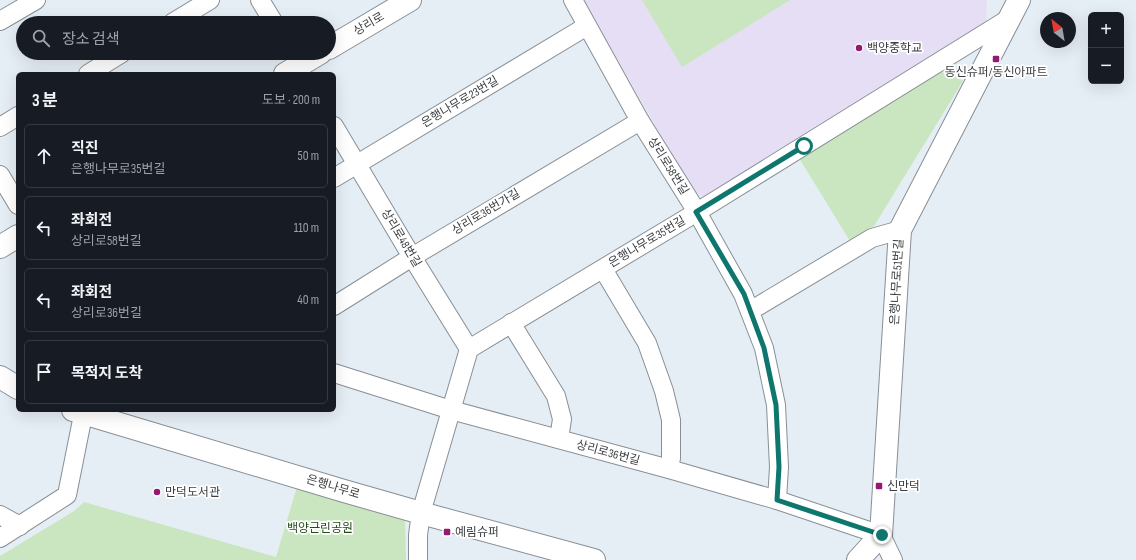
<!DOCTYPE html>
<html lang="ko">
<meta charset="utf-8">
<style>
:root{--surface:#171b24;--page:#20242c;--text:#f1f3f6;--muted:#9ea1a6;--line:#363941}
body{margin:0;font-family:"Sofia Sans Condensed","Noto Sans KR",sans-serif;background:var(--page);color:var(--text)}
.controls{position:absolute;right:12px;top:12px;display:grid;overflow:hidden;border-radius:6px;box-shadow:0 4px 16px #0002}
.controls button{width:36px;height:36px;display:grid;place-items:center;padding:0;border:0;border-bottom:1px solid var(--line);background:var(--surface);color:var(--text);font:20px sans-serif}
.compass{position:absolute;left:1040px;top:12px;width:36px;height:36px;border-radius:50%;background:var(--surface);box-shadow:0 4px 16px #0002;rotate:329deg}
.stop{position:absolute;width:12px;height:12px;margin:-9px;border:3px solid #0f766e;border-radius:50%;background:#fff}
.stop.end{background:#0f766e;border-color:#fff;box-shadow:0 1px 4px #0008}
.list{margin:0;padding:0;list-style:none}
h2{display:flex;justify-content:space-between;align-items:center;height:52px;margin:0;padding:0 16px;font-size:17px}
h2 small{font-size:13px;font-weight:400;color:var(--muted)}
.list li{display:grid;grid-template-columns:26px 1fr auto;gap:12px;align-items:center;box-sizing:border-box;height:64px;margin:0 8px 8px;padding:0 8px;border:1px solid var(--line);border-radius:6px}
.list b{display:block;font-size:15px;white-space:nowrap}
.list p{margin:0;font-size:13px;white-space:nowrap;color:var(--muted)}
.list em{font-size:13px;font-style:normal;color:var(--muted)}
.icon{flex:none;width:22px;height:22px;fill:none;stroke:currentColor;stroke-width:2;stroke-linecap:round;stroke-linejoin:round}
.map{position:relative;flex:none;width:1136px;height:560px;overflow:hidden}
.search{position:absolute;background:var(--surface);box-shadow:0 4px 16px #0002;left:16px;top:16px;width:320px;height:44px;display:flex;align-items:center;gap:10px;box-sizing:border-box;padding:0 14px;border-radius:22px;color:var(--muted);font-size:15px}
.panel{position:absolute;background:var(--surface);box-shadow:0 4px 16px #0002;left:16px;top:72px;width:320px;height:340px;border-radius:6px}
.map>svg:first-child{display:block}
</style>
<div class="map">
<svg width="1136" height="560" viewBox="0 0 1136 560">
<rect width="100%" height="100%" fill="#e6eef5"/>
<path fill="#e6def4" d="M 584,0 L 987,0 L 986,22 L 704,198 L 690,187 Z"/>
<g fill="#c9e6c1">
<path d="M 642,0 L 790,0 L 682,67 Z"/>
<path d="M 943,69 L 963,81 L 874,226 L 850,241 L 799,158 Z"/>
<path d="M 297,487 L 405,519 L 406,560 L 0,560 L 0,556 L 74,511 L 84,502 L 276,557 Z"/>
</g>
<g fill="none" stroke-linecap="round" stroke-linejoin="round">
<g stroke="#888f96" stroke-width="20">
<g id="street">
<path d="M 260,0 L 274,23"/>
<path d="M 573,0 L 640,121 L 697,212 L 743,294 L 764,348 L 776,405 L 779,467 L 777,500"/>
<path d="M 0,21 L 36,0"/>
<path d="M 172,23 L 210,0"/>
<path d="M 88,74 L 122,53"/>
<path d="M 334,126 L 412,257 L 469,349"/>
<path d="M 0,127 L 18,116"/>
<path d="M 0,175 L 18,205"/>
<path d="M 334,178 L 587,26"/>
<path d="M 603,269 L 647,343 L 664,391 L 671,420 L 671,458 L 669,469"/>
<path d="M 334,306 L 412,257 L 640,121"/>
<path d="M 750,311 L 872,238 L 900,230"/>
<path d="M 511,323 L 556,396 L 562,419 L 559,439"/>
<path d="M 334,373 L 451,410 L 669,469 L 777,500 L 881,535 L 893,560"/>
<path d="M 0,515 L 20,526"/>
<path d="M 0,538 L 67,495 L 84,410"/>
<path d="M 418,560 L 418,535 L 421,513 L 469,349 L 697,212 L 1010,18"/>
</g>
</g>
<g stroke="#888f96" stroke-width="24">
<g id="secondary">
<path d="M 329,48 L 410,0"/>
<path d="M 285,74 L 320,53"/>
<path d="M 0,247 L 18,236"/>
<path d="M 0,377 L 18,388"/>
<path d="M 73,410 L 344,491 L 421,513 L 594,560"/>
<path d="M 858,560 L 881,535 L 900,230 L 1019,0"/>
</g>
</g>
<use href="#street" stroke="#fff" stroke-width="18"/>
<use href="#secondary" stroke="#fff" stroke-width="22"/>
</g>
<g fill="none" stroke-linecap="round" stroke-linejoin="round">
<path stroke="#0f766e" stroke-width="5" d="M 804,146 L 696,212 L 744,294 L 764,348 L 776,405 L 779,467 L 777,500 L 882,535"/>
</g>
<g fill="#951973" stroke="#fff" stroke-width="1.5">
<circle cx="859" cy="48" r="4"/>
<rect x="992" y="55" width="8" height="8" rx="2"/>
<rect x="875" y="482" width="8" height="8" rx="2"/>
<circle cx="157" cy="492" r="4"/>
<rect x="443" y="528" width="8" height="8" rx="2"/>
</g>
<g text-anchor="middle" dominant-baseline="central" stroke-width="3.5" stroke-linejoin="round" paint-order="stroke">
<g font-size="12" fill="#3a3d40" stroke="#fff">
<text transform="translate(369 24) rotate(-31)">상리로</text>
<text transform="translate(460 102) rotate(-31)">은행나무로23번길</text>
<text transform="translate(668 166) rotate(58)">상리로58번길</text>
<text transform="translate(486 212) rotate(-31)">상리로36번가길</text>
<text transform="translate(401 238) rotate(59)">상리로48번길</text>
<text transform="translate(647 242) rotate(-31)">은행나무로35번길</text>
<text transform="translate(897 282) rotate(-87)">은행나무로51번길</text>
<text transform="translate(608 453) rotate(15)">상리로36번길</text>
<text transform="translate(333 487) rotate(17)">은행나무로</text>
</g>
<g font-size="12" fill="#3a3d40" stroke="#fff" text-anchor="start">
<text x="867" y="48">백양중학교</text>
<text x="996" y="72" text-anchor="middle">동신슈퍼/동신아파트</text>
<text x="887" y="486">신만덕</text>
<text x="165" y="492">만덕도서관</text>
<text x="455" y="532">예림슈퍼</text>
</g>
<g font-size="12" fill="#244b19" stroke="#fff">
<text x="320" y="528">백양근린공원</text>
</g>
</g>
</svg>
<div class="controls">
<button>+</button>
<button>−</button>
</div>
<svg class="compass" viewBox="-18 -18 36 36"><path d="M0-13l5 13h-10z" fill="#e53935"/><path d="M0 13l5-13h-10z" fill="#9ea1a6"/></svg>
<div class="stop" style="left:804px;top:146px"></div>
<div class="stop end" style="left:882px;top:535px"></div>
<div class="search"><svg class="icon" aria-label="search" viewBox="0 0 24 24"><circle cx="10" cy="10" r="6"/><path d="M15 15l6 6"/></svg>장소 검색</div>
<section class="panel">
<h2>3 분<small>도보 · 200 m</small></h2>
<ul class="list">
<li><svg class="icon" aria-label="ahead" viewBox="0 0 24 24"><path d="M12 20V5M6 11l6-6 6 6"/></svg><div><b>직진</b><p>은행나무로35번길</p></div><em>50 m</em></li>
<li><svg class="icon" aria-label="left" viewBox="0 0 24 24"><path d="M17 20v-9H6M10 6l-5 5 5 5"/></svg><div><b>좌회전</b><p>상리로58번길</p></div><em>110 m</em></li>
<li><svg class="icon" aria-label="left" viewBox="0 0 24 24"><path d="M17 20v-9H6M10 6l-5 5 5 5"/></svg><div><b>좌회전</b><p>상리로36번길</p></div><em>40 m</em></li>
<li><svg class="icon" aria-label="arrive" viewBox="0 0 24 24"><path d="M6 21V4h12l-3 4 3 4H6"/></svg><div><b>목적지 도착</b></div></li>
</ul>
</section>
</div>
